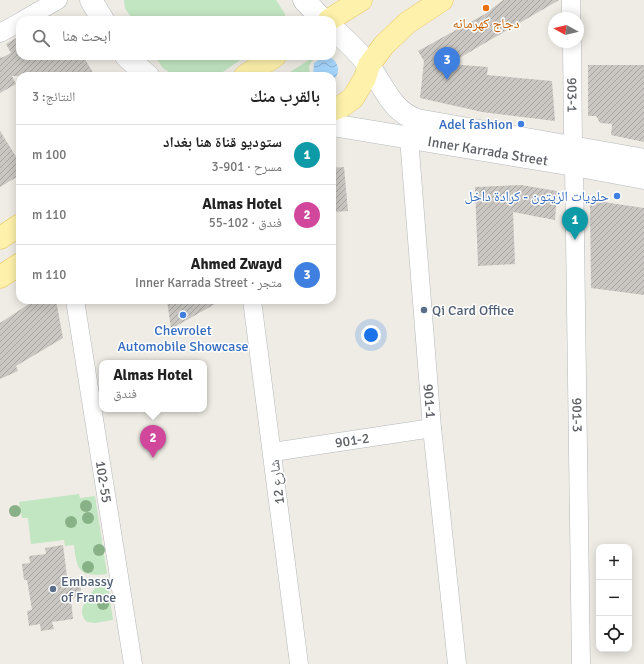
<!DOCTYPE html>
<html lang="ar">
<meta charset="utf-8">
<style>
:root{--surface:#fff;--page:#f6f6f6;--text:#222;--muted:#767676;--line:#e0e0e0;--accent:#1a73e8}
body{margin:0;font-family:Signika,"Noto Naskh Arabic",sans-serif;background:var(--page);color:var(--text);direction:rtl}
.controls{position:absolute;right:12px;bottom:12px;display:grid;overflow:hidden;border-radius:8px;box-shadow:0 2px 10px #0003}
.controls button{width:36px;height:36px;display:grid;place-items:center;padding:0;border:0;border-bottom:1px solid var(--line);background:var(--surface);color:var(--text);font:20px sans-serif}
.compass{position:absolute;left:548px;top:12px;width:36px;height:36px;border-radius:50%;background:var(--surface);box-shadow:0 2px 10px #0003;rotate:278deg}
.you{position:absolute;left:371px;top:335px;width:14px;height:14px;margin:-10px;border:3px solid #fff;border-radius:50%;background:#1a73e8;box-shadow:0 0 0 6px #1a73e833}
.badge{display:grid;place-items:center;width:26px;height:26px;border-radius:50%;background:var(--accent);color:#fff;font-size:13px;font-weight:700}
.pin{position:absolute;translate:-50% -33px;filter:drop-shadow(0 1px 2px #0008)}
.pin::after{content:'';position:absolute;top:21px;width:14px;height:12px;background:inherit;clip-path:polygon(0 0,100% 0,50% 100%)}
.popup{position:absolute;left:99px;top:360px;width:108px;height:52px;box-sizing:border-box;display:grid;place-content:center;border-radius:8px;background:var(--surface);filter:drop-shadow(0 1px 3px #0005);font-size:13px;white-space:nowrap;color:var(--muted)}
.popup b{font-size:15px;color:var(--text)}
.popup::after{content:'';position:absolute;left:50%;top:100%;margin-left:-8px;border:8px solid transparent;border-top-color:var(--surface)}
.list{margin:0;padding:0;list-style:none}
h2{display:flex;justify-content:space-between;align-items:center;height:52px;margin:0;padding:0 16px;font-size:17px}
h2 small{font-size:13px;font-weight:400;color:var(--muted)}
.list li{display:grid;grid-template-columns:26px 1fr auto;gap:12px;align-items:center;box-sizing:border-box;height:60px;padding:0 16px;border-top:1px solid var(--line)}
.list b{display:block;font-size:15px;white-space:nowrap}
.list p{margin:0;font-size:13px;white-space:nowrap;color:var(--muted)}
.list em{font-size:13px;font-style:normal;color:var(--muted)}
.icon{flex:none;width:22px;height:22px;fill:none;stroke:currentColor;stroke-width:2;stroke-linecap:round;stroke-linejoin:round}
.map{position:relative;flex:none;width:644px;height:664px;overflow:hidden;direction:ltr}
.search{position:absolute;background:var(--surface);box-shadow:0 2px 10px #0003;left:16px;top:16px;width:320px;height:44px;display:flex;align-items:center;gap:10px;box-sizing:border-box;padding:0 14px;border-radius:12px;color:var(--muted);font-size:15px}
.panel{position:absolute;background:var(--surface);box-shadow:0 2px 10px #0003;left:16px;top:72px;width:320px;height:232px;border-radius:12px;direction:rtl}
.map>svg:first-child{display:block}
</style>
<div class="map">
<svg width="644" height="664" viewBox="0 0 644 664">
<defs>
<pattern id="water-waves" width="16" height="10" patternUnits="userSpaceOnUse"><rect width="16" height="10" fill="#a6d6fc"/><path d="M0 5q4-4 8 0t8 0" fill="none" stroke="#8ab1d0"/></pattern>
<pattern id="building-hatch" width="6" height="6" patternUnits="userSpaceOnUse"><rect width="6" height="6" fill="#cac7c2"/><path d="M-1 1l2-2M0 6l6-6M5 7l2-2" fill="none" stroke="#a7a5a1"/></pattern>
</defs>
<rect width="100%" height="100%" fill="#eeece4"/>
<g fill="#c2e5c2">
<path d="M 124,0 L 276,0 L 285,14 L 285,20 L 133,20 L 125,8 Z"/>
<path d="M 155,56 L 246,56 L 217,76 L 174,76 L 162,67 Z"/>
<path d="M 315,56 L 309,66 L 310,76 L 284,76 Z"/>
<path d="M 79,494 L 80,498 L 95,496 L 107,574 C 79,577 77,571 74,545 L 65,546 L 64,540 L 31,544 L 28,518 L 22,518 L 19,502 Z"/>
<path d="M 108,586 L 113,620 L 95,623 L 87,622 C 75,610 88,598 95,588 Z"/>
</g>
<path fill="url(#water-waves)" d="M 325,56 L 333,59 C 340,66 340,75 332,81 L 332,76 L 313,75 L 314,63 Z"/>
<g fill="url(#building-hatch)">
<path d="M 503,0 L 559,0 L 449,64 L 488,67 L 487,75 L 552,81 L 555,121 L 482,112 L 420,98 L 424,61 L 418,51 L 485,14 Z"/>
<path d="M 20,36 L 20,56 L 83,56 L 95,76 L 12,76 L 16,84 L 0,93 L 0,56 L 1,58 L 11,53 L 6,44 Z"/>
<path d="M 588,65 L 644,65 L 644,142 L 611,135 L 612,124 L 600,123 L 596,116 L 588,116 Z"/>
<path d="M 0,131 L 20,163 L 20,175 L 0,187 Z"/>
<path d="M 344,167 L 348,211 L 332,212 L 332,168 Z"/>
<path d="M 521,185 L 557,191 L 555,220 L 513,212 L 515,264 L 478,266 L 475,187 Z"/>
<path d="M 590,200 L 644,208 L 644,295 L 591,288 Z"/>
<path d="M 35,300 L 56,300 L 63,338 L 16,366 L 18,371 L 0,379 L 0,323 Z"/>
<path d="M 167,300 L 222,300 L 171,329 Z"/>
<path d="M 63,545 L 67,576 L 77,579 L 80,582 L 81,590 L 79,594 L 71,600 L 73,619 L 52,622 L 54,629 L 41,631 L 40,624 L 29,626 L 27,611 L 32,610 L 27,580 L 24,580 L 22,564 L 30,563 L 29,556 L 46,554 L 45,548 Z"/>
</g>
<g fill="none" stroke-linecap="round" stroke-linejoin="round">
<g stroke="#b5b7bb" stroke-width="19">
<g id="minor">
<path d="M 571,0 L 571,18"/>
<path d="M 23,20 L 58,0"/>
<path d="M 0,33 L 20,22"/>
<path id="s1" d="M 572,42 L 573,148"/>
<path id="s2" d="M 409,138 L 432,428 L 457,664"/>
<path id="s3" d="M 574,165 L 581,664"/>
<path id="s4" d="M 75,300 L 133,664"/>
<path d="M 252,300 L 299,664"/>
<path id="s5" d="M 273,452 L 432,428"/>
</g>
</g>
<g stroke="#b5b7bb" stroke-width="23">
<path id="tertiary" d="M 304,0 L 323,20"/>
</g>
<g stroke="#b6b9be" stroke-width="23">
<g id="secondary">
<path d="M 91,0 L 103,20"/>
<path d="M 332,28 C 345,39 359,52 369,66 C 384,86 391,111 417,120 L 644,160"/>
<path d="M 126,56 L 148,76"/>
<path id="s6" d="M 332,125 L 574,165 L 644,178"/>
</g>
</g>
<g stroke="#edc75e" stroke-width="23">
<g id="primary">
<path d="M 329,20 L 361,0"/>
<path d="M 245,76 L 275,56"/>
<path d="M 332,110 L 342,106 L 353,98 L 365,78 L 369,65 L 384,45 L 407,23 L 442,0"/>
<path d="M 0,238 L 20,225"/>
<path d="M 0,277 L 20,264"/>
</g>
</g>
<use href="#minor" stroke="#fff" stroke-width="18"/>
<use href="#tertiary" stroke="#fff" stroke-width="22"/>
<use href="#secondary" stroke="#fff" stroke-width="22"/>
<use href="#primary" stroke="#fdf1ab" stroke-width="22"/>
</g>
<g fill="#89b187">
<circle cx="86" cy="506" r="6"/>
<circle cx="15" cy="511" r="6"/>
<circle cx="88" cy="518" r="6"/>
<circle cx="71" cy="522" r="6"/>
<circle cx="99" cy="550" r="6"/>
<circle cx="88" cy="567" r="6"/>
<circle cx="103" cy="604" r="6"/>
</g>
<circle fill="#e8710a" stroke="#fff" stroke-width="1.5" cx="486" cy="8" r="4"/>
<g fill="#3f7fe0" stroke="#fff" stroke-width="1.5">
<circle cx="521" cy="124" r="4"/>
<circle cx="617" cy="196" r="4"/>
<circle cx="183" cy="315" r="4"/>
</g>
<g fill="#5c6f8a" stroke="#fff" stroke-width="1.5">
<circle cx="424" cy="310" r="4"/>
<circle cx="53" cy="589" r="4"/>
</g>
<g text-anchor="middle" dominant-baseline="central" stroke-width="3" stroke-linejoin="round" paint-order="stroke">
<g font-size="14" fill="#c56008" stroke="#fff">
<text x="486" y="23">دجاج كهرمانه</text>
</g>
<g font-size="14" fill="#5c6065" stroke="#fff">
<text stroke="none"><textPath href="#s1" startOffset="53">903-1</textPath></text>
<text stroke="none"><textPath href="#s6" startOffset="158">Inner Karrada Street</textPath></text>
<text stroke="none"><textPath href="#s2" startOffset="264">901-1</textPath></text>
<text stroke="none"><textPath href="#s3" startOffset="250">901-3</textPath></text>
<text stroke="none"><textPath href="#s5" startOffset="80">901-2</textPath></text>
<text stroke="none"><textPath href="#s4" startOffset="184">102-55</textPath></text>
<text transform="translate(277 482) rotate(-97)">شارع 12</text>
</g>
<g font-size="14" fill="#366cbe" stroke="#fff" text-anchor="end">
<text x="513" y="124">Adel fashion</text>
<text x="609" y="196">حلويات الزيتون - كرادة داخل</text>
<text x="183" y="330" text-anchor="middle">Chevrolet<tspan x="183" dy="16">Automobile Showcase</tspan></text>
</g>
<g font-size="14" fill="#4e5e75" stroke="#fff" text-anchor="start">
<text x="432" y="310">Qi Card Office</text>
<text x="61" y="581">Embassy<tspan x="61" dy="16">of France</tspan></text>
</g>
</g>
</svg>
<div class="controls">
<button>+</button>
<button>−</button>
<button><svg class="icon" aria-label="locate" viewBox="0 0 24 24"><circle cx="12" cy="12" r="6"/><path d="M12 2v4M12 18v4M2 12h4M18 12h4"/></svg></button>
</div>
<svg class="compass" viewBox="-18 -18 36 36"><path d="M0-13l5 13h-10z" fill="#e53935"/><path d="M0 13l5-13h-10z" fill="#767676"/></svg>
<div class="you"></div>
<div class="pin badge" style="left:575px;top:240px;background:#0f9aa8">1</div>
<div class="pin badge" style="left:153px;top:458px;background:#d1479c">2</div>
<div class="popup"><b>Almas Hotel</b>فندق</div>
<div class="pin badge" style="left:447px;top:80px;background:#3f7fe0">3</div>
<div class="search"><svg class="icon" aria-label="search" viewBox="0 0 24 24"><circle cx="10" cy="10" r="6"/><path d="M15 15l6 6"/></svg>ابحث هنا</div>
<section class="panel">
<h2>بالقرب منك<small>النتائج: 3</small></h2>
<ul class="list">
<li><span class="badge" style="background:#0f9aa8">1</span><div><b>ستوديو قناة هنا بغداد</b><p>مسرح · 901-3</p></div><em>100 m</em></li>
<li><span class="badge" style="background:#d1479c">2</span><div><b>Almas Hotel</b><p>فندق · 102-55</p></div><em>110 m</em></li>
<li><span class="badge" style="background:#3f7fe0">3</span><div><b>Ahmed Zwayd</b><p>متجر · Inner Karrada Street</p></div><em>110 m</em></li>
</ul>
</section>
</div>
